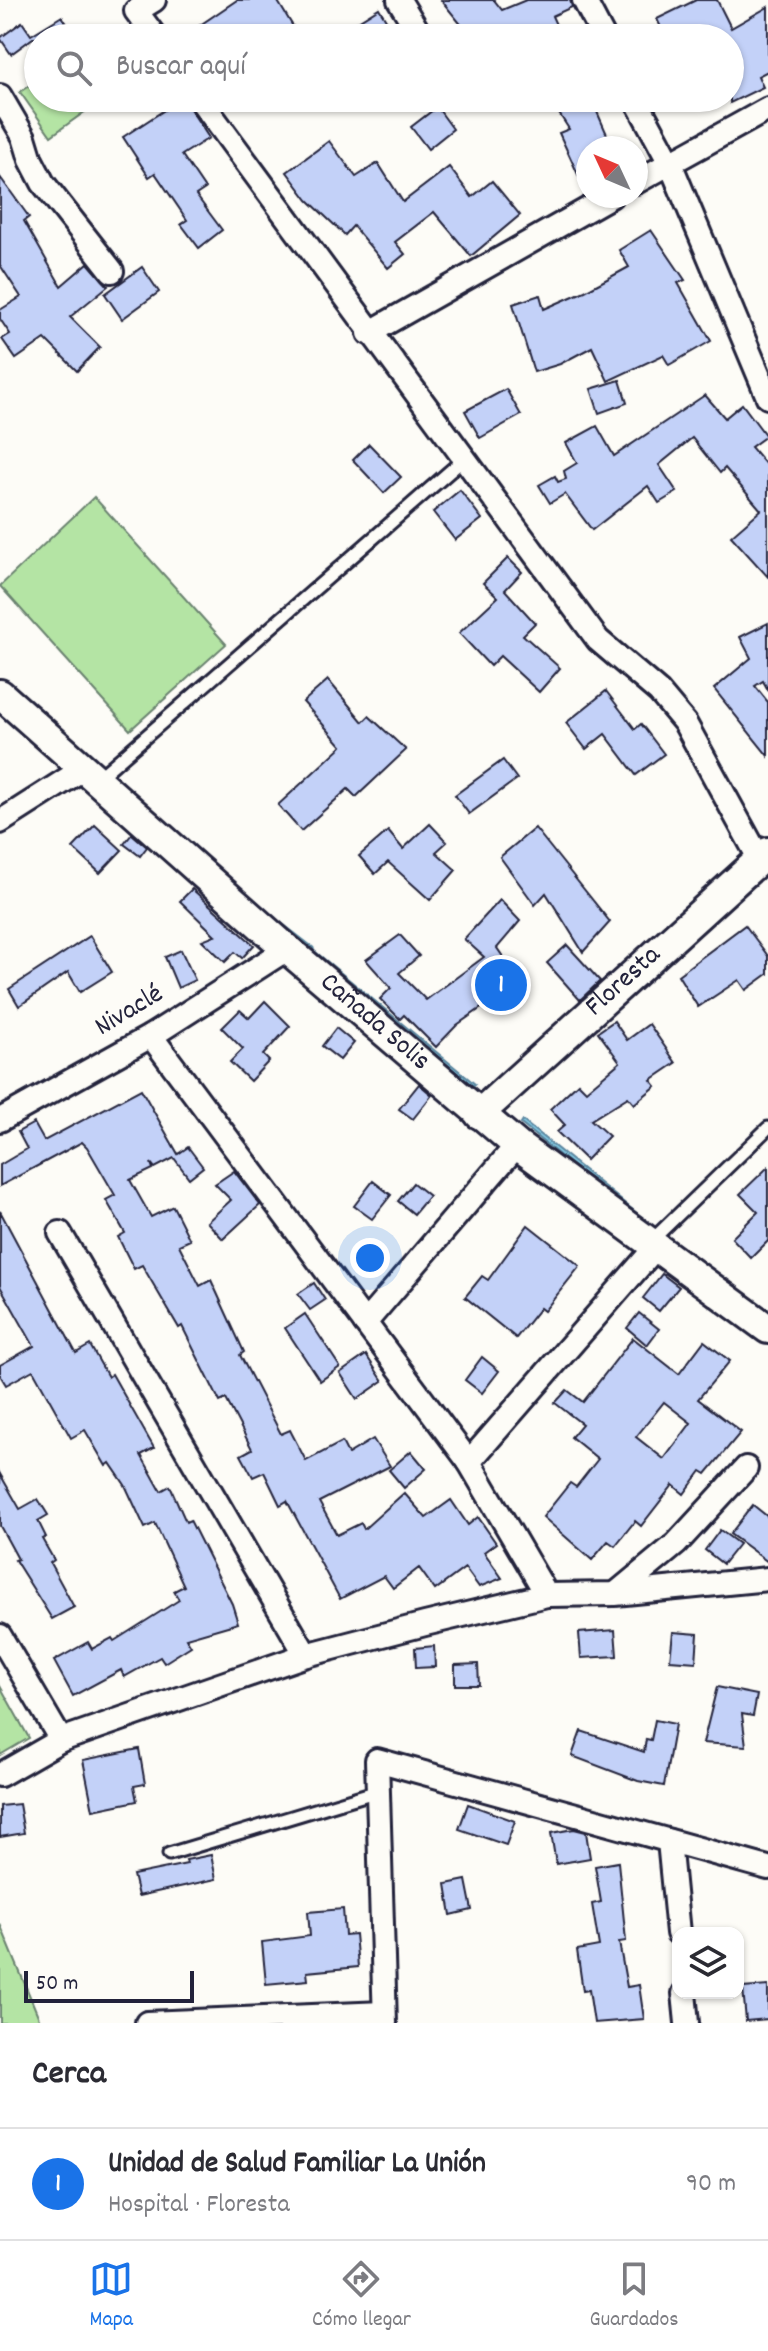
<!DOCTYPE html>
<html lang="es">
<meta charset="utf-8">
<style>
:root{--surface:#fff;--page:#f7f7f7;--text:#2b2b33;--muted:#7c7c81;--line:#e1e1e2;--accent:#1a73e8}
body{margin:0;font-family:Dekko,sans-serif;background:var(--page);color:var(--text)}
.controls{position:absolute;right:24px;bottom:24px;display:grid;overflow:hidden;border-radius:16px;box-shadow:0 2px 6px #0004}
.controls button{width:72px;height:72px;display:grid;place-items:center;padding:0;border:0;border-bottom:2px solid var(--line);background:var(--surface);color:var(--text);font:40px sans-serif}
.compass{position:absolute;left:576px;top:136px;width:72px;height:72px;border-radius:50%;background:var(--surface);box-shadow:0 2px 6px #0004;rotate:314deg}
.scale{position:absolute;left:24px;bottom:20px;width:170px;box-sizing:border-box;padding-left:8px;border:4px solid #22223b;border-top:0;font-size:22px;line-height:28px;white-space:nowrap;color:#22223b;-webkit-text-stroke:6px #fdfcf7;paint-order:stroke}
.you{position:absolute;left:370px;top:1258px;width:28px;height:28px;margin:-20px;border:6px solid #fff;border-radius:50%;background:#1a73e8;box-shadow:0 0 0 12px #1a73e833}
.badge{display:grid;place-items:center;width:52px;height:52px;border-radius:50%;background:var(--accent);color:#fff;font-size:26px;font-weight:700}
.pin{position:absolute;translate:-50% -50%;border:4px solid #fff;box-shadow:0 2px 8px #0006}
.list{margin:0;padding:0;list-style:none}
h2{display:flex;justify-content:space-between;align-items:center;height:104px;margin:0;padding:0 32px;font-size:34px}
h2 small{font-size:26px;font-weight:400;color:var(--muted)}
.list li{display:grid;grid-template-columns:52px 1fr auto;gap:24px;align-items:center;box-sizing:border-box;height:112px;padding:0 32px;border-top:2px solid var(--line)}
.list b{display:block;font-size:30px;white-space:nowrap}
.list p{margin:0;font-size:26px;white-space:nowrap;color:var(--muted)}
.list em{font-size:26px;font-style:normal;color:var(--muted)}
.icon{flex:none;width:44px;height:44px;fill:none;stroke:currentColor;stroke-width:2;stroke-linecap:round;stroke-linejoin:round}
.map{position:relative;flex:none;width:768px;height:2023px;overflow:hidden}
.search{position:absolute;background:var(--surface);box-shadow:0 2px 6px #0004;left:24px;right:24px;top:24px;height:88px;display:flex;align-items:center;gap:20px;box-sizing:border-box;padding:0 28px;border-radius:44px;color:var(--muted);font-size:30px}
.sheet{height:216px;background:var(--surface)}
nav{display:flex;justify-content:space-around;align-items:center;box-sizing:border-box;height:112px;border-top:2px solid var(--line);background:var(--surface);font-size:22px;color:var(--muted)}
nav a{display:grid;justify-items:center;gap:4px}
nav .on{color:var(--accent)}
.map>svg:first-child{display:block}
</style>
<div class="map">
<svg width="768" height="2023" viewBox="0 0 768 2023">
<rect width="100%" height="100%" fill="#fdfcf7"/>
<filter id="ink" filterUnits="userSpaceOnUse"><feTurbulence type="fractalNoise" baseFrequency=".0125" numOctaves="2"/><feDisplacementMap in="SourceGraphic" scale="16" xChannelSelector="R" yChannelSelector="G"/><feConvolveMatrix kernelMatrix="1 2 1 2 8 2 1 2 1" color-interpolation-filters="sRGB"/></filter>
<g filter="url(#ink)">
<g fill="#b4e4a4" stroke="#6b8370" stroke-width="2">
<path d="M 38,79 L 38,98 L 104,98 L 51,136 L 20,92 Z"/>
<path d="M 94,497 L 226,644 L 130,730 L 0,586 Z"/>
<path d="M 0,1686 L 29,1738 L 0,1755 Z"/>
<path d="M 0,1924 L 41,2023 L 0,2023 Z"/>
</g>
<g fill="#81c8e2" stroke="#5b869f" stroke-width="2">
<path d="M 306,944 L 475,1084 L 473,1086 L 304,946 Z"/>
<path d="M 523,1121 L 649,1223 L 647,1226 L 521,1124 Z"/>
</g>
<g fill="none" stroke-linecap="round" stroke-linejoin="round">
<path stroke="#5b869f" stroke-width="7" d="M 280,925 L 311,949"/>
</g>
<g fill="#c3d1f8" stroke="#22223b" stroke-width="2" fill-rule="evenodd">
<path d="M 237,0 L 277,0 L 300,38 L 181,38 Z"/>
<path d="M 441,0 L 494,0 L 502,10 L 526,0 L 570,0 L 572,7 L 552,16 L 562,38 L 472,38 Z"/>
<path d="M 696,0 L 717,0 L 731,28 L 768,7 L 768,71 L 758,76 L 763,87 L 730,103 L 730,38 L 666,38 L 657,19 Z"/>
<path d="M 379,8 L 397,38 L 331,38 Z"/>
<path d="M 62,16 L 76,38 L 33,38 L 11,54 L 0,38 L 22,22 L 31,35 Z"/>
<path d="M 183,98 L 209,138 L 182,155 L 205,189 L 196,195 L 222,230 L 199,248 L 181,224 L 187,220 L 155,173 L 149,177 L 123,137 Z"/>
<path d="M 549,98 L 591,98 L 613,148 L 588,148 L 587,194 L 559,133 L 569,129 Z"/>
<path d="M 437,107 L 453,129 L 428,149 L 411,127 Z"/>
<path d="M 329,141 L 356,177 L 378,163 L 403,202 L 449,167 L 472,197 L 492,181 L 520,215 L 471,256 L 434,212 L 395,242 L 405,254 L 388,268 L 353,226 L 345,235 L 308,200 L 287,172 Z"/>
<path d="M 0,177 L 29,217 L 24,221 L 61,286 L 88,263 L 108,286 L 70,317 L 100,347 L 77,371 L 45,339 L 16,359 L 2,339 L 10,334 L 0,319 L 0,310 L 21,297 L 0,265 Z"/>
<path d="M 651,230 L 685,280 L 678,283 L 711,341 L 669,365 L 663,355 L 608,381 L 592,347 L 560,364 L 534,372 L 513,304 L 540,295 L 544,309 L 585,291 L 629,267 L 619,250 Z"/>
<path d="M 142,267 L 159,292 L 122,319 L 105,294 Z"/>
<path d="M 620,380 L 627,403 L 599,413 L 591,389 Z"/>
<path d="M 506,389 L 521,415 L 480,438 L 465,411 Z"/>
<path d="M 705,395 L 725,418 L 742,404 L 766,436 L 751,447 L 768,467 L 768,577 L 731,536 L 761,510 L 725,468 L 720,473 L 692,438 L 659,465 L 677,492 L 659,503 L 648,486 L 592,530 L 565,494 L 550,503 L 539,485 L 555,476 L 558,482 L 566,479 L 564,471 L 577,463 L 566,443 L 597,426 L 614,456 Z"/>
<path d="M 369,444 L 401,477 L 384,493 L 353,460 Z"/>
<path d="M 460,490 L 482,519 L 455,540 L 433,512 Z"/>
<path d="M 508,558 L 522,572 L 505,590 L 535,623 L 523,635 L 560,668 L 539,692 L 500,656 L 490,666 L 459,633 L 498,597 L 483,583 Z"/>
<path d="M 768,623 L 768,690 L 763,681 L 755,686 L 768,702 L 768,756 L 714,689 L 751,658 L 740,637 Z"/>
<path d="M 328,680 L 363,722 L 369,716 L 406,750 L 356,797 L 348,789 L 301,831 L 278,805 L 342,746 L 303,702 Z"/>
<path d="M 606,691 L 635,729 L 641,724 L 664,754 L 636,775 L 605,734 L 586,749 L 566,723 Z"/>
<path d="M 503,760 L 517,779 L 469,814 L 455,795 Z"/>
<path d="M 430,824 L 447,842 L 436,852 L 456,870 L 430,900 L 388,862 L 375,874 L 359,856 L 388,831 L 403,849 Z"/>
<path d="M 95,825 L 122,850 L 100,873 L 73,848 Z"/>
<path d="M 535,828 L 610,922 L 583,952 L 546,893 L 535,905 L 500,857 Z"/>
<path d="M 132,834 L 147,847 L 140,856 L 124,844 Z"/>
<path d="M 192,889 L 254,945 L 242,958 L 235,952 L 225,962 L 202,940 L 215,935 L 180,901 Z"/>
<path d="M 500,900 L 520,921 L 497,948 L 520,981 L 457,1025 L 436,1047 L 404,1015 L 400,1019 L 380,999 L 391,988 L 366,960 L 400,935 L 419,956 L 399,973 L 426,1000 L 484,957 L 464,939 Z"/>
<path d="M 745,925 L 768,956 L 768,974 L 746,990 L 739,980 L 698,1007 L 678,975 Z"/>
<path d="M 90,936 L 112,972 L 80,992 L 68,972 L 19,1006 L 9,989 Z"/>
<path d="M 567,945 L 600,981 L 580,1000 L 547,963 Z"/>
<path d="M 181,950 L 195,980 L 178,988 L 165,957 Z"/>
<path d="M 265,1001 L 290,1026 L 263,1055 L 269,1061 L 250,1081 L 230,1062 L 243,1049 L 222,1028 L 240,1010 L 249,1018 Z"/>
<path d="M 614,1021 L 627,1040 L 649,1024 L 676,1063 L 651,1080 L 656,1086 L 634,1104 L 628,1097 L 591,1120 L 609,1136 L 586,1160 L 557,1132 L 565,1125 L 550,1109 L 578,1083 L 586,1091 L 620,1062 L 598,1032 Z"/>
<path d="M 336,1028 L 354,1043 L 340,1060 L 322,1046 Z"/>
<path d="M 419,1084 L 432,1095 L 413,1119 L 399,1109 Z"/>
<path d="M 141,1089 L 178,1154 L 188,1147 L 203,1167 L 189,1178 L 174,1158 L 155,1168 L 151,1163 L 153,1169 L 130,1180 L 151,1217 L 173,1206 L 190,1240 L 179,1245 L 200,1286 L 211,1280 L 244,1352 L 240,1355 L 281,1434 L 290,1430 L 306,1461 L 342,1442 L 348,1454 L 373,1439 L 390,1466 L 319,1502 L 337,1535 L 361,1523 L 364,1529 L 404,1493 L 426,1518 L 451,1500 L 468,1525 L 478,1517 L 496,1543 L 484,1552 L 502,1578 L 479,1587 L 465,1568 L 435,1590 L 419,1568 L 393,1588 L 384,1576 L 340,1599 L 287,1501 L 280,1505 L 264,1472 L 253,1477 L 241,1455 L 252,1449 L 226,1399 L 220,1402 L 182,1326 L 179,1328 L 142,1265 L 134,1269 L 118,1237 L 125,1233 L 106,1200 L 115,1195 L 87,1147 L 82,1142 L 0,1186 L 0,1165 L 27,1149 L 18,1132 L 34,1123 L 44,1141 Z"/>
<path d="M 768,1167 L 768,1241 L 751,1258 L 732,1238 L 758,1212 L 740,1194 Z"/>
<path d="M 234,1171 L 260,1205 L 223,1239 L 207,1222 L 231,1200 L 215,1184 Z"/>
<path d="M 373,1181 L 391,1195 L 372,1219 L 354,1206 Z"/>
<path d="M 413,1183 L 429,1196 L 414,1214 L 398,1201 Z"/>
<path d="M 0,1211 L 76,1353 L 90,1345 L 108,1377 L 112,1374 L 154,1448 L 141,1455 L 161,1491 L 170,1486 L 186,1522 L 190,1520 L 232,1604 L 238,1623 L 186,1638 L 191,1646 L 164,1663 L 160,1657 L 124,1677 L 121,1670 L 73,1696 L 54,1661 L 88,1642 L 92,1649 L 112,1638 L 114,1641 L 179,1600 L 174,1591 L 184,1586 L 155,1523 L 145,1528 L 125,1485 L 110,1463 L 106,1466 L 85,1430 L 71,1438 L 33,1370 L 6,1385 L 0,1375 L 0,1365 L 34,1346 L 0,1286 Z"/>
<path d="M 528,1225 L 580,1266 L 544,1311 L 540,1308 L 516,1338 L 465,1297 L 482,1276 L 488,1280 Z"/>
<path d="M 662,1274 L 679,1287 L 659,1311 L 643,1298 Z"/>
<path d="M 314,1283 L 325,1300 L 310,1310 L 298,1294 Z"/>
<path d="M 639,1313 L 659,1329 L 647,1345 L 627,1328 Z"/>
<path d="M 305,1314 L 340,1367 L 320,1381 L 285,1328 Z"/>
<path d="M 633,1338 L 679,1374 L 704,1341 L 730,1361 L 698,1399 L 741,1432 L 706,1474 L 701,1471 L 684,1494 L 673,1485 L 641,1526 L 635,1521 L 615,1546 L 608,1541 L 592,1560 L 543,1517 L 570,1483 L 576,1487 L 598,1459 L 571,1437 L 582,1424 L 555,1403 L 567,1390 L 583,1402 ZM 664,1402 L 691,1423 L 664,1459 L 636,1437 Z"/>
<path d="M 366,1355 L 383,1381 L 357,1399 L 340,1373 Z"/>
<path d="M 482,1357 L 499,1371 L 482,1393 L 465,1380 Z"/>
<path d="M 411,1451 L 426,1469 L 404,1488 L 389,1470 Z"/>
<path d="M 0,1474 L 20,1509 L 38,1499 L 48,1515 L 38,1521 L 46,1537 L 42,1539 L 54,1560 L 50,1563 L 74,1607 L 52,1619 L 15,1560 L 18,1559 L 0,1526 Z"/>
<path d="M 753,1505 L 768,1517 L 768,1562 L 730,1534 Z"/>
<path d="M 720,1530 L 739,1544 L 723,1564 L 705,1550 Z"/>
<path d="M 615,1630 L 617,1656 L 581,1658 L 579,1633 Z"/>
<path d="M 673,1632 L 698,1634 L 696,1662 L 670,1660 Z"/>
<path d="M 434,1646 L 435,1667 L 416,1668 L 415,1648 Z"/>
<path d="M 478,1664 L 479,1685 L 455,1685 L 455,1665 Z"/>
<path d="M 717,1687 L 757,1695 L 753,1716 L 742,1714 L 746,1746 L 703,1743 Z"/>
<path d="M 655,1720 L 675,1724 L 664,1786 L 638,1781 L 572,1756 L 581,1731 L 644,1752 L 646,1739 L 651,1740 Z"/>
<path d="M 139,1749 L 145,1784 L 134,1786 L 137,1801 L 93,1810 L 83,1760 Z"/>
<path d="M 19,1804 L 24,1833 L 0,1837 L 0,1806 Z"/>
<path d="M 468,1804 L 515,1821 L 506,1845 L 459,1829 Z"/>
<path d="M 574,1829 L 586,1832 L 590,1858 L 556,1864 L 551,1833 Z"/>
<path d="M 211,1855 L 216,1879 L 138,1896 L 133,1875 L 187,1864 L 186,1860 Z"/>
<path d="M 618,1862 L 626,1941 L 619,1942 L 627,1987 L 639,1985 L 644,2019 L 594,2023 L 589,1990 L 583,1991 L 577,1950 L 599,1946 L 592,1904 L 601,1902 L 595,1866 Z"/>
<path d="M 466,1880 L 472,1910 L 451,1915 L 446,1884 Z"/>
<path d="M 343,1909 L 345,1935 L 355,1934 L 358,1967 L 307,1972 L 308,1980 L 266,1984 L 262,1942 L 310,1936 L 308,1912 Z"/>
<path d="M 768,1986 L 768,2019 L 746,2021 L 743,1988 Z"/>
</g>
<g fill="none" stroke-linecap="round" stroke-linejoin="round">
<g stroke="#22223b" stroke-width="17">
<g id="service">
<path d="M 96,780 L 464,459"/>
<path d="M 650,1242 L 768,1128"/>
<path d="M 169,1854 L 378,1791"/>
</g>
</g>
<g stroke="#22223b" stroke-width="28">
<g id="minor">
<path d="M 154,0 L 136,11 L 156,38"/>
<path d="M 399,0 L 422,38"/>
<path d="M 584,0 L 604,38"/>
<path d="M 0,96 L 24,137 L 31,160 L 43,183 L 112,271"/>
<path d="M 199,98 L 598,640 L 659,692 L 685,723 L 760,860"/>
<path d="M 635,98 L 670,163 L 768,397"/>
<path d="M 636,182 L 768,109"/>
<path d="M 369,333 L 611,196"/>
<path d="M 0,822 L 83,769"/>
<path d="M 151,1036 L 469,1462 L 547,1595"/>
<path d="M 0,1120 L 151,1036 L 287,949"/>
<path d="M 60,1233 L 306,1655"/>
<path d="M 365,1323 L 517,1145"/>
<path d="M 469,1462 L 656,1247"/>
<path d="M 618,1592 L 676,1544 L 746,1468"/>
<path d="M 0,1636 L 61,1740"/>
<path d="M 0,1775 L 61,1740 L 306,1655 L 425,1624 L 547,1595 L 615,1594 L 768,1579"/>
<path d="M 669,1841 L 678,1933"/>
<path d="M 684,1993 L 687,2023"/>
<path d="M 147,2023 L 384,2013"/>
<path d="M 385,2023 L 377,1760 L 768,1868"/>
</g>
</g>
<g stroke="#22223b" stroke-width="34">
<g id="tertiary">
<path id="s1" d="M 0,694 L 287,949 L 517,1145 L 768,1329"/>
<path id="s2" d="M 479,1114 L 768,852"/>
</g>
</g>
<use href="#service" stroke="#fdfcf7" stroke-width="11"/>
<use href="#minor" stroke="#fdfcf7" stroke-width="22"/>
<use href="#tertiary" stroke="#fdfcf7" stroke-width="28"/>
</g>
</g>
<g text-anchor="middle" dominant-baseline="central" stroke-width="6" stroke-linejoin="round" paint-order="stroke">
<g font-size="28" fill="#22223b" stroke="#fdfcf7">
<text stroke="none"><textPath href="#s2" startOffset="196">Floresta</textPath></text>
<text transform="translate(130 1012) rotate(-31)">Nivaclé</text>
<text stroke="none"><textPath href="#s1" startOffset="498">Cañada Solis</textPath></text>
</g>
</g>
</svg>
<div class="controls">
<button><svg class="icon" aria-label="layers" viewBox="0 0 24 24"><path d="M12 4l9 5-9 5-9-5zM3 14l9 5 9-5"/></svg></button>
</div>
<svg class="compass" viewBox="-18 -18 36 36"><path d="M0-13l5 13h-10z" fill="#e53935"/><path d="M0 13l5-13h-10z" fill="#7c7c81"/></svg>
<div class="scale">50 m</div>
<div class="you"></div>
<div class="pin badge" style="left:501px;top:985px">1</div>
<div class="search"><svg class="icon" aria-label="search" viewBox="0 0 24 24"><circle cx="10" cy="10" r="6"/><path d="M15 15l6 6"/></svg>Buscar aquí</div>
</div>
<section class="sheet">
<h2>Cerca<small></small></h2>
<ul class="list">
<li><span class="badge">1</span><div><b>Unidad de Salud Familiar La Unión</b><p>Hospital · Floresta</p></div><em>90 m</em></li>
</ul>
</section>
<nav>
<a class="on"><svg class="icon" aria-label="map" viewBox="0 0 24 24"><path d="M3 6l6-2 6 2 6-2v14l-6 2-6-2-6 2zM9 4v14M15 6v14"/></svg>Mapa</a>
<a><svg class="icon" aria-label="directions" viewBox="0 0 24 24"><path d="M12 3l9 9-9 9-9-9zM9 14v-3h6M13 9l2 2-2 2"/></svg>Cómo llegar</a>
<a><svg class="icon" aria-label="saved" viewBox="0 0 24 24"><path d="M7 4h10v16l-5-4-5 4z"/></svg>Guardados</a>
</nav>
